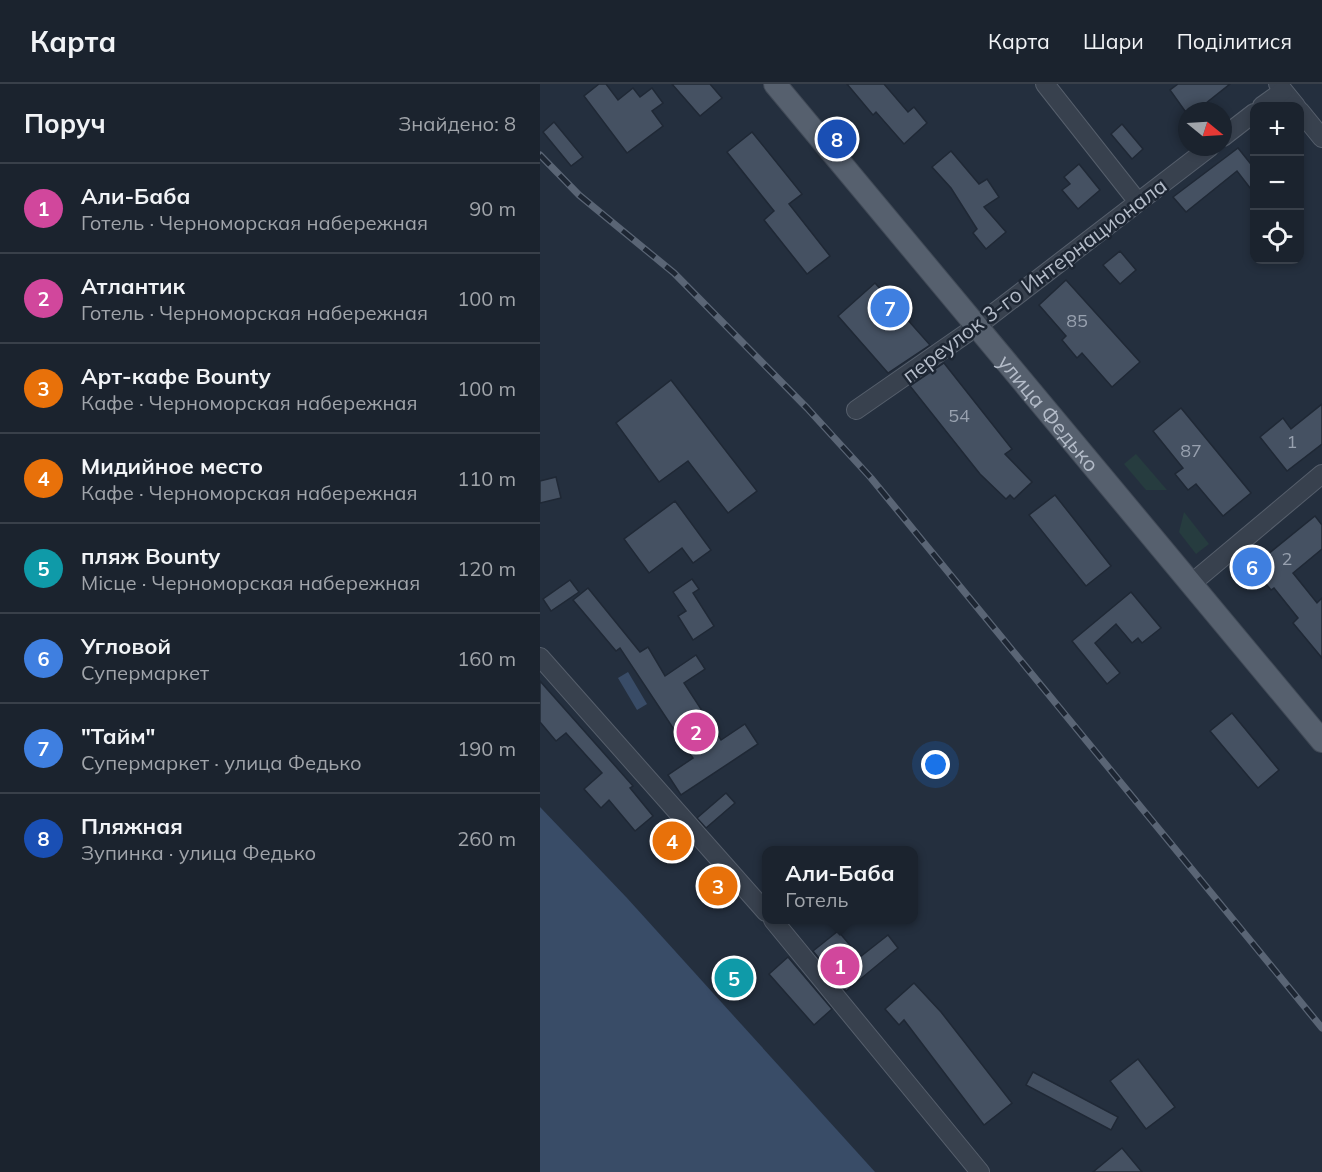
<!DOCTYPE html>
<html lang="uk">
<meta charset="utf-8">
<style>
:root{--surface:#1b232e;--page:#242b36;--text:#f1f3f6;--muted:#a0a4aa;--line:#39404a;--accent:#1a73e8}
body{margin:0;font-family:Mulish,sans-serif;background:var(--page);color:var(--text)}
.controls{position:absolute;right:18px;top:18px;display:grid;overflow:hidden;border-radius:12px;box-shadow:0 3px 9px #0003}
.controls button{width:54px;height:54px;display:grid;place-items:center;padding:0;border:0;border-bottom:2px solid var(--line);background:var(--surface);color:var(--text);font:30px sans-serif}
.compass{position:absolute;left:638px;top:18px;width:54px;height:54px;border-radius:50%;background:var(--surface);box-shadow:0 3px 9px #0003;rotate:108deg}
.you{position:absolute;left:396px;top:681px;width:21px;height:21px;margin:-15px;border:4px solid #fff;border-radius:50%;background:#1a73e8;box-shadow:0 0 0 9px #1a73e833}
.badge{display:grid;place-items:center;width:39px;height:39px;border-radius:50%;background:var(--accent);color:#fff;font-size:20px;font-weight:700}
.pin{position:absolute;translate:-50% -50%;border:3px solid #fff;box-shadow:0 2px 6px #0006}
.popup{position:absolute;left:222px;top:762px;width:156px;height:78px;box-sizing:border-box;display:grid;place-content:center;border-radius:12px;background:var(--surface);filter:drop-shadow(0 2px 4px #0005);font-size:20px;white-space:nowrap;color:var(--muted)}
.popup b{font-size:22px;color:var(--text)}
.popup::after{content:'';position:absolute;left:50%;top:100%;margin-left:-12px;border:12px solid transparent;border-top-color:var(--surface)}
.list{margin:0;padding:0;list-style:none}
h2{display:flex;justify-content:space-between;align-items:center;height:78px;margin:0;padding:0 24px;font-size:26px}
h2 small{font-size:20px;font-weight:400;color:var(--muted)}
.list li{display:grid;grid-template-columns:39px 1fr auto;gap:18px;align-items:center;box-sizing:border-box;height:90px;padding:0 24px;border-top:2px solid var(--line)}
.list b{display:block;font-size:22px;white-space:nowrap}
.list p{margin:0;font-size:20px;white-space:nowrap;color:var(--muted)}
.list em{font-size:20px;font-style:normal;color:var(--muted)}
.icon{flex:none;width:33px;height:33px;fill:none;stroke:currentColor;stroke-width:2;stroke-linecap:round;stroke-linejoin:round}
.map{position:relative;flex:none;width:782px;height:1088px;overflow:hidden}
header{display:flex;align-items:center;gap:36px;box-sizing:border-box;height:84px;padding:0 30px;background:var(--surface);border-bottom:2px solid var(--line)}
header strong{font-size:28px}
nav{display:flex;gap:33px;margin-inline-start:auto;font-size:21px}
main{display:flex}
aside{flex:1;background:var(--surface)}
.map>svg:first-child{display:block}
</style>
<header>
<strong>Карта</strong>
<nav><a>Карта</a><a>Шари</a><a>Поділитися</a></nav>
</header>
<main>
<aside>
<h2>Поруч<small>Знайдено: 8</small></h2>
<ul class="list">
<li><span class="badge" style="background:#d1479c">1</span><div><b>Али-Баба</b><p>Готель · Черноморская набережная</p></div><em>90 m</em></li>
<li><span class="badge" style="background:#d1479c">2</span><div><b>Атлантик</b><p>Готель · Черноморская набережная</p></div><em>100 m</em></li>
<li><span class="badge" style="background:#e8710a">3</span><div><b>Арт-кафе Bounty</b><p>Кафе · Черноморская набережная</p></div><em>100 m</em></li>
<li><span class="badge" style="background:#e8710a">4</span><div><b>Мидийное место</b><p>Кафе · Черноморская набережная</p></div><em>110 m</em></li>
<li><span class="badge" style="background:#0f9aa8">5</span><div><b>пляж Bounty</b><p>Місце · Черноморская набережная</p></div><em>120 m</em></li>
<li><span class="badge" style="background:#3f7fe0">6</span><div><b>Угловой</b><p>Супермаркет</p></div><em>160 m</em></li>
<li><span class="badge" style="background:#3f7fe0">7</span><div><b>&quot;Тайм&quot;</b><p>Супермаркет · улица Федько</p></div><em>190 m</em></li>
<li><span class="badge" style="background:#1a4fb4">8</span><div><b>Пляжная</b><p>Зупинка · улица Федько</p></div><em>260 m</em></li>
</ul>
</aside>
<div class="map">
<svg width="782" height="1088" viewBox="0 0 782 1088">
<rect width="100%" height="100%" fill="#242f3e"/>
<g fill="#263c3f">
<path d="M 596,370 L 627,406 L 606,406 L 584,380 Z"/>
<path d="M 644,428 L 669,460 L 656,470 L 639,448 Z"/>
</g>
<g fill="#394c67">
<path d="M 88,588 L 107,620 L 97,626 L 78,594 Z"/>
<path d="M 0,723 L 87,814 L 335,1088 L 0,1088 Z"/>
</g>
<g fill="#455162" stroke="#1f2835" stroke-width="1.5">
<path d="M 59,0 L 66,0 L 78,16 L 93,4 L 100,13 L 112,4 L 123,19 L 112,27 L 123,42 L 87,69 L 44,12 Z"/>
<path d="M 132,0 L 170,0 L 182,14 L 160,32 Z"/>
<path d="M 307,0 L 344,0 L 368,28 L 374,23 L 387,39 L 364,60 L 336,28 L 333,31 Z"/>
<path d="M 638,0 L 690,0 L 656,27 L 645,27 L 630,6 Z"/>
<path d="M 14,38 L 43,73 L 31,82 L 3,48 Z"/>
<path d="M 582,40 L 603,65 L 592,75 L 571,50 Z"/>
<path d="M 212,48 L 262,110 L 249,120 L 290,172 L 267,190 L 224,136 L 234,127 L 187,68 Z"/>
<path d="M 698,64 L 714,84 L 714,109 L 697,87 L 646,128 L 633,113 Z"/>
<path d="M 411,67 L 439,100 L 447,95 L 459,113 L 444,123 L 466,148 L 446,165 L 433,149 L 437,145 L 411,104 L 392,83 Z"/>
<path d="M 539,80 L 560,106 L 538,125 L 522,106 L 530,100 L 524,93 Z"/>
<path d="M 580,167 L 596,186 L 580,200 L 563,181 Z"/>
<path d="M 526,196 L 600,278 L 572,303 L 542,269 L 537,274 L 522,256 L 526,252 L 499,221 Z"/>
<path d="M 335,199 L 390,261 L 348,289 L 298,232 Z"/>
<path d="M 404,279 L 472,365 L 465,370 L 492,398 L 474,415 L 470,411 L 466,415 L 440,390 L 370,302 Z"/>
<path d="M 131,296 L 217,407 L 188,429 L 148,377 L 119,398 L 76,339 Z"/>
<path d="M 782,320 L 782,360 L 747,387 L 720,353 L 743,334 L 751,345 Z"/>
<path d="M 641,324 L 711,409 L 683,432 L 656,400 L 648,406 L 635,390 L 643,384 L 613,347 Z"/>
<path d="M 16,393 L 21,414 L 0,419 L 0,397 Z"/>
<path d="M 515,411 L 571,482 L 546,502 L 489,431 Z"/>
<path d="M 135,417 L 171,466 L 153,479 L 142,464 L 109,489 L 84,455 Z"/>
<path d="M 775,432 L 782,441 L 782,465 L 753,489 L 777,519 L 782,514 L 782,574 L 753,539 L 758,534 L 734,504 L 731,506 L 712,483 Z"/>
<path d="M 152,495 L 159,505 L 153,509 L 174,542 L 153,556 L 138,532 L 146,527 L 133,508 Z"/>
<path d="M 30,496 L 39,508 L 11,527 L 3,515 Z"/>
<path d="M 48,504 L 100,568 L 108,563 L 125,592 L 156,571 L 165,585 L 144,599 L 181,656 L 205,640 L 218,660 L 141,711 L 128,691 L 153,674 L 80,564 L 76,567 L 33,516 Z"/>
<path d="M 591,508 L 621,544 L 602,559 L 598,554 L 592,559 L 576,540 L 555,559 L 580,589 L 567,600 L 532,557 Z"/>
<path d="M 0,597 L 93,702 L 90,704 L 113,732 L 95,747 L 69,716 L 61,724 L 44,705 L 62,689 L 26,649 L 16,657 L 0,638 Z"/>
<path d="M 692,629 L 739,686 L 718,704 L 670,647 Z"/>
<path d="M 186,709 L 195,719 L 166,744 L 157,734 Z"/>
<path d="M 135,742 L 153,762 L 133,777 L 118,755 Z"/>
<path d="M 298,847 L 320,873 L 348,851 L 358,864 L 306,907 L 273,867 Z"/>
<path d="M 248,873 L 292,925 L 274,941 L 229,890 Z"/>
<path d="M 374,899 L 401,928 L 472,1019 L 444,1041 L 364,936 L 359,941 L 345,925 Z"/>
<path d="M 598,975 L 635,1023 L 606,1045 L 570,997 Z"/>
<path d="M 493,988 L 578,1033 L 571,1046 L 486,1001 Z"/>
<path d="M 582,1064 L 602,1088 L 553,1088 Z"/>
</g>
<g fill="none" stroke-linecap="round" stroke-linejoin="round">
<g stroke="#565f6c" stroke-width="20">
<g id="minor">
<path d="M 505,0 L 598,118"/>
<path d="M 738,0 L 756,22"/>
<path d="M 722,22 L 743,7"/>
<path d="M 760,27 L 782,54"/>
<path d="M 683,53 L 714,29"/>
<path d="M 316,326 L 437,242 L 670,63"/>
<path d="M 652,499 L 782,390"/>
<path d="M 0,573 L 226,828"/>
<path d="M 233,836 L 440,1088"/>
</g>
</g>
<g stroke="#414a57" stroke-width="24">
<g id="major">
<path id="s1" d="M 235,0 L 782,657"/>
</g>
</g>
<use href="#minor" stroke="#38414e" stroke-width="18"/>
<use href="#major" stroke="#56606e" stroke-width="22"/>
<g stroke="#5a6575" stroke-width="7">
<path id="rail" d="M 0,71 L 39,111 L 134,189 L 267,324 L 331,394 L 782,944"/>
</g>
<use href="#rail" stroke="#1d2633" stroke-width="4.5" stroke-dasharray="14" stroke-linecap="butt"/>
</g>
<g text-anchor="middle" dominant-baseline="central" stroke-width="5" stroke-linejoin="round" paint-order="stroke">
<g font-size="18" fill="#98a1af">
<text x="537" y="236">85</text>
<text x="419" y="331">54</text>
<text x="752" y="357">1</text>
<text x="651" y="366">87</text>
<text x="747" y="474">2</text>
</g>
<g font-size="21" fill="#b4bcc9" stroke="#1d2633">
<text transform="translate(494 196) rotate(-37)">переулок 3-го Интернационала</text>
<text stroke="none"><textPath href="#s1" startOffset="428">улица Федько</textPath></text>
</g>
</g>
</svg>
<div class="controls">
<button>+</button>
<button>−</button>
<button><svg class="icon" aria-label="locate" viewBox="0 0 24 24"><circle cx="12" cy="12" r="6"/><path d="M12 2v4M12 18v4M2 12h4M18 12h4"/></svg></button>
</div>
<svg class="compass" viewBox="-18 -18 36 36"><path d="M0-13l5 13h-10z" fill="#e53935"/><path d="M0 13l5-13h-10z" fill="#a0a4aa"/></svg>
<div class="you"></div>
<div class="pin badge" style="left:300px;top:882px;background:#d1479c">1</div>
<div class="popup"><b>Али-Баба</b>Готель</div>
<div class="pin badge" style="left:156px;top:648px;background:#d1479c">2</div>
<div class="pin badge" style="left:178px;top:802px;background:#e8710a">3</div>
<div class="pin badge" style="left:132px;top:757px;background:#e8710a">4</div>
<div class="pin badge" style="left:194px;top:894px;background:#0f9aa8">5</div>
<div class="pin badge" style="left:712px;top:483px;background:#3f7fe0">6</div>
<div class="pin badge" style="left:350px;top:224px;background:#3f7fe0">7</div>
<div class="pin badge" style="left:297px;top:55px;background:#1a4fb4">8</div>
</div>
</main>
